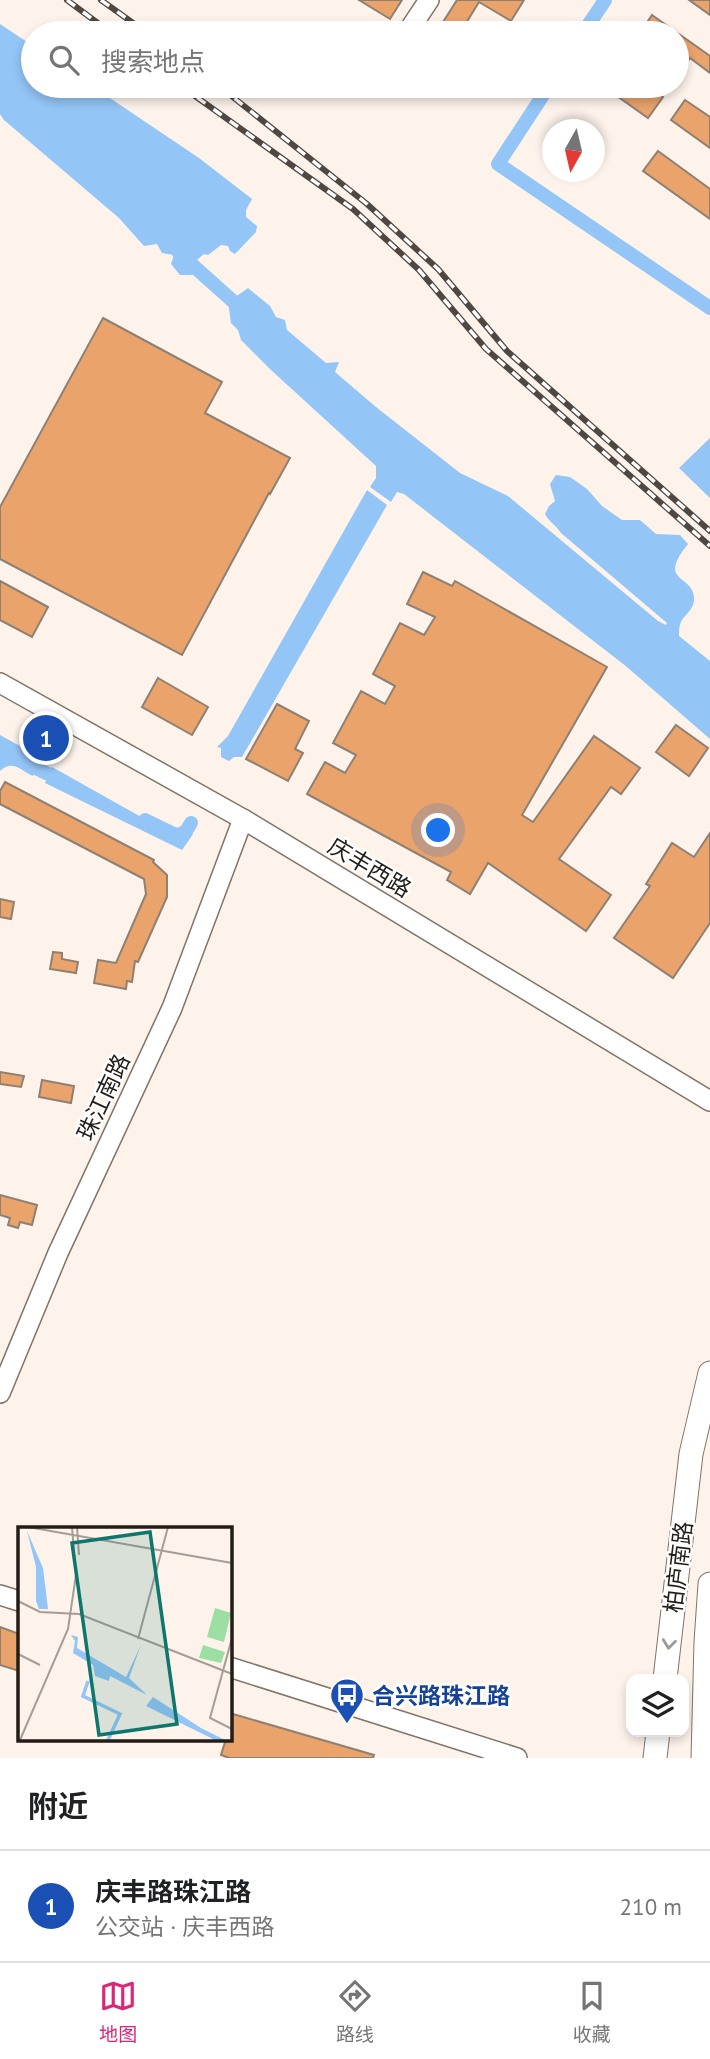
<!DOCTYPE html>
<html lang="zh">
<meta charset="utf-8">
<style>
:root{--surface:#fff;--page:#f2f2f2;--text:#202124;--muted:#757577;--line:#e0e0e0;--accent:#db2777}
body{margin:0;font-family:"PT Sans","Noto Sans SC",sans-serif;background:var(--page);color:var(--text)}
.controls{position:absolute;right:21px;bottom:21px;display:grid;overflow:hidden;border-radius:14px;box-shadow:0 4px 10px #0003}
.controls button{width:63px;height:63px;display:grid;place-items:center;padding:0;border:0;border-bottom:2px solid var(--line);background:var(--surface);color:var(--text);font:35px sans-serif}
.compass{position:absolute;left:542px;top:119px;width:63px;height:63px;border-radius:50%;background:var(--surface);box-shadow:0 4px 10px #0003;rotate:188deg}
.you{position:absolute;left:439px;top:831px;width:24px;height:24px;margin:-18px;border:5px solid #fff;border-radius:50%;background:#1a73e8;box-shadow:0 0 0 10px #1a73e833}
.badge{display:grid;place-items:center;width:46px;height:46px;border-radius:50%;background:var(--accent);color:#fff;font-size:23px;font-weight:700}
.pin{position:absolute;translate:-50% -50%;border:4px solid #fff;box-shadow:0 2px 7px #0006}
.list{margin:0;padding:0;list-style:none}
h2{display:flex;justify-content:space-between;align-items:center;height:91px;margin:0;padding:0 28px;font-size:30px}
h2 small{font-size:23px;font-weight:400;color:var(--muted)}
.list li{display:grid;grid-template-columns:46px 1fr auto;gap:21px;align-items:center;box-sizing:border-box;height:112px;padding:0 28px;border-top:2px solid var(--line)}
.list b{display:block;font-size:26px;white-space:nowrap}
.list p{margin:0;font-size:23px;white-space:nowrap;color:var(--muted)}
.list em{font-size:23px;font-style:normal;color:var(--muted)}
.icon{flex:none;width:38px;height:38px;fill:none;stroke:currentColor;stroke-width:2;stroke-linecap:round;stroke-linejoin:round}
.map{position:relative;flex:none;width:710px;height:1758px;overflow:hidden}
.search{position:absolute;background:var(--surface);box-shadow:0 4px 10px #0003;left:21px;right:21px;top:21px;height:77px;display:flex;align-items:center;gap:18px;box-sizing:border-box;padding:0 24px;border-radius:38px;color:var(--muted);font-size:26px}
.sheet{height:203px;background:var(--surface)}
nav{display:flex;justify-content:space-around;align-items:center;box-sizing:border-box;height:98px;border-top:2px solid var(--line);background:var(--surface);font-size:19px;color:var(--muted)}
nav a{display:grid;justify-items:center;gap:4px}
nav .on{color:var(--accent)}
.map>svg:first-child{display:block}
</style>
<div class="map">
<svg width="710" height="1758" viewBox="0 0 710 1758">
<rect width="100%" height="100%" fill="#fdf3eb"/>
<g fill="#93c5f6">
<path d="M 0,24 L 33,46 L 33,86 L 92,86 L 199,158 L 252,199 L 246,210 L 246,217 L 257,226 L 256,232 L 235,254 L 230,251 L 228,246 L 221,245 L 208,255 L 204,254 L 192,264 L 199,271 L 191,275 L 180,275 L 171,264 L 174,255 L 162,253 L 157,244 L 144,246 L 119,218 L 4,120 L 0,114 Z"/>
<path d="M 248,288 L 270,306 L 276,317 L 285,320 L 287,330 L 326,363 L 339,362 L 335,372 L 376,407 L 460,473 L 508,496 L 658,621 L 666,625 L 667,623 L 561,533 C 556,525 549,522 545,514 L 549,506 L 555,501 L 550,484 L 556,475 L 570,477 L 587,489 L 602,506 L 622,520 L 640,520 L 656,534 L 680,535 L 688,544 C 655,585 696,573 694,601 C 693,609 686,614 682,620 C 679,625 679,630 679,636 L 710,661 L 710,739 L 627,667 L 404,494 L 397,492 L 391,502 L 370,487 L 376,478 L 376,466 L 271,370 L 241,340 L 238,330 L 231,323 L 228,302 Z"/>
<path d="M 710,438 L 710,498 L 679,468 Z"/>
<path d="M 367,490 L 387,505 L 242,757 L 234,757 L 229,761 L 221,757 L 221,748 L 217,747 L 228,736 Z"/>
<path d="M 0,735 L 43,759 L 33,776 C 21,771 13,759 0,771 Z"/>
<path d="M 52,767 L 168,832 L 181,826 L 193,834 L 182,850 L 45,783 Z"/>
</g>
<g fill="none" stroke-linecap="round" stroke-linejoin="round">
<g stroke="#93c5f6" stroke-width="14">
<path d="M 583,33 L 605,0"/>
<path d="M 549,86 L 498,164 L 710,308"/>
<path d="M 179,253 L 245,312"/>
<path d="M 0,751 L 63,781"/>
<path d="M 145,820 L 182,838 L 191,823"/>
</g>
</g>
<g fill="#e9a36b" stroke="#8f8074" stroke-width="2">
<path d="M 359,0 L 402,0 L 390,19 Z"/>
<path d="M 457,0 L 524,0 L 511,21 L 479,2 L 460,33 L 436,33 Z"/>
<path d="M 689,0 L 710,0 L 710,15 Z"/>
<path d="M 652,15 L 710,56 L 710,73 L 690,58 L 683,68 L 677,64 L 677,33 L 640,33 Z"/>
<path d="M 603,86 L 647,86 L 663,97 L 648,118 Z"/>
<path d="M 685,100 L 710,117 L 710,148 L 671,120 Z"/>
<path d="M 658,151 L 710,189 L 710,219 L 643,171 Z"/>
<path d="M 103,318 L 222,382 L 205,413 L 290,458 L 270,494 L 269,493 L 182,655 L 0,559 L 0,507 Z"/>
<path d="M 423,572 L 452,586 L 455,581 L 607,667 L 522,815 L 533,822 L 594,736 L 640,768 L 621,794 L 611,787 L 559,859 L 611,895 L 586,931 L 488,863 L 470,894 L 447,880 L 451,872 L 307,794 L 325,762 L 345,773 L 356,755 L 333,743 L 361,691 L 385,704 L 395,686 L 373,674 L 400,623 L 424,635 L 435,617 L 407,604 Z"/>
<path d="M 0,581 L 48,607 L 32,637 L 0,620 Z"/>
<path d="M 158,678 L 208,707 L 192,735 L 142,707 Z"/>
<path d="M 277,704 L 309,721 L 295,749 L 303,753 L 288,781 L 246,759 Z"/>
<path d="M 676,725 L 708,748 L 689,776 L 656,752 Z"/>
<path d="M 5,782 L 154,860 L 153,862 L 167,875 L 167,897 L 138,962 L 135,961 L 132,982 L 127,981 L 126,989 L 94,983 L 98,960 L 116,963 L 146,894 L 144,879 L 0,804 L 0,791 Z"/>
<path d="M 710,833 L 710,923 L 673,978 L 614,938 L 650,886 L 646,884 L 672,843 L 694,857 Z"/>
<path d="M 0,899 L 14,902 L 11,919 L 0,917 Z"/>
<path d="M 53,952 L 62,953 L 62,959 L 78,962 L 76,973 L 50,969 Z"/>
<path d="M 0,1072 L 24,1076 L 21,1087 L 0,1084 Z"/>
<path d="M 42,1080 L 74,1086 L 71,1103 L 39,1097 Z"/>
<path d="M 0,1195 L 37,1205 L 32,1225 L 20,1222 L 18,1228 L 8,1225 L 10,1218 L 0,1215 Z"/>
<path d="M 0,1627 L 19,1634 L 19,1671 L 0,1665 Z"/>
<path d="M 233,1714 L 374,1755 L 373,1758 L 229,1758 L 221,1755 L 226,1739 L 229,1739 L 229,1726 Z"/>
</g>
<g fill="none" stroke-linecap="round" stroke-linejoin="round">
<g stroke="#817366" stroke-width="22">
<g id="secondary">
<path d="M 407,33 L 429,0"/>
<path d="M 0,683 L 243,819 L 710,1101"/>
<path d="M 0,1393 L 58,1253 L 172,1008 L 243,819"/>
<path d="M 0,1595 L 19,1601"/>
<path d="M 229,1667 L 517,1758"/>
</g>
</g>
<g stroke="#817366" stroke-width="25">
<g id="primary">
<path d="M 665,1679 L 691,1454 L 710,1373"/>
<path d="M 655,1758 L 658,1732"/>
<path d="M 703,1758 L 706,1642 L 710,1584"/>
</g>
</g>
<use href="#secondary" stroke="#fff" stroke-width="19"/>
<use href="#primary" stroke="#fff" stroke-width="23"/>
<g stroke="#4f4842" stroke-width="6">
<g id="rail">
<path d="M 67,0 L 111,33"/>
<path d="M 101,0 L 147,33"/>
<path d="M 181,86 L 353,209 L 419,270 L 486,349 L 710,546"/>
<path d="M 219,86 L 367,204 L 438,269 L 507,351 L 710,531"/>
</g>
</g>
<use href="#rail" stroke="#fff" stroke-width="3.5" stroke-dasharray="10" stroke-linecap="butt"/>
</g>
<defs><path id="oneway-chevron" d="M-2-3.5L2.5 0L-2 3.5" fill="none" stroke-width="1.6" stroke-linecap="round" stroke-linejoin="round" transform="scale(1.75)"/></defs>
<use stroke="#9c9997" href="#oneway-chevron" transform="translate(669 1644) rotate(97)"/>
<defs>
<g id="bus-pin" transform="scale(1.75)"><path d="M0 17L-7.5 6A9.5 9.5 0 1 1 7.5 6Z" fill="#1a4fb4" stroke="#fff"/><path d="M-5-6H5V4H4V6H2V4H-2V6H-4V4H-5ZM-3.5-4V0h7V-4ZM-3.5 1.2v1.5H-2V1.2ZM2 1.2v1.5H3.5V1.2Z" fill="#fff"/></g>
</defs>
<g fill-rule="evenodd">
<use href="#bus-pin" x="347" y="1695"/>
</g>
<g text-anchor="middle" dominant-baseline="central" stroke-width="5" stroke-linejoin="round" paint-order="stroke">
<g font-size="23" fill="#231d18" stroke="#fff">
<text transform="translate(370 867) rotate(31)">庆丰西路</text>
<text transform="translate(103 1097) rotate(-65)">珠江南路</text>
<text transform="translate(678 1567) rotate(-83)">柏庐南路</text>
</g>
<g font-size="23" font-weight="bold" fill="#164399" stroke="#fff" text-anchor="start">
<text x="372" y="1695">合兴路珠江路</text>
</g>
</g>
<g transform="translate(18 1527)">
<rect width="214" height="214" fill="#fdf3eb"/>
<path d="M 197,81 L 213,86 L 206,115 L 189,110 ZM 185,118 L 207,125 L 203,136 L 181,131 Z" fill="#9ddea3"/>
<path d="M 9,4 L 25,41 L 30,82 L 21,82 L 18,74 L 18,40 ZM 53,108 L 60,110 L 59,121 L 108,150 L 123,118 L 111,151 L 129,168 L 92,149 L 91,154 L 77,149 L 75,138 L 55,126 L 57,114 ZM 135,170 L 183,201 L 207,213 L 197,213 L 128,179 Z" fill="#93c5f6"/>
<path fill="none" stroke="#93c5f6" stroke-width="3.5" d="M 70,154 L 65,169 L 102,187 L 90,213"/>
<path fill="none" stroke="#a69d97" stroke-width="2" d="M 10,0 L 214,36M 59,0 L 61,28M 0,74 L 22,85 L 61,87 L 214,147M 214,111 L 192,191 L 214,202M 120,112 L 150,0M 0,127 L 22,138M 2,213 L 50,102 L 58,48 L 54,0"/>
<path fill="#0f766e" fill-opacity="0.15" stroke="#0f766e" stroke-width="3.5" d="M 132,5 L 159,197 L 81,208 L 54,16 Z"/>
<rect width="214" height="214" fill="none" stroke="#231d18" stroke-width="3.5"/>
</g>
</svg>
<div class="controls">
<button><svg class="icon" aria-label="layers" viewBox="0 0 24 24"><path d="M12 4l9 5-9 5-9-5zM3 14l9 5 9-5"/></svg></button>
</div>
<svg class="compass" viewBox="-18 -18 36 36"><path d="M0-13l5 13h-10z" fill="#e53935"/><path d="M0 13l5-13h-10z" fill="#757577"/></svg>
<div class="you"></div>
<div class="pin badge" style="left:46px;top:738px;background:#1a4fb4">1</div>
<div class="search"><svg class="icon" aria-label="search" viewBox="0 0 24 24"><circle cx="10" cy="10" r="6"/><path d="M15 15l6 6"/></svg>搜索地点</div>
</div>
<section class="sheet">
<h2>附近<small></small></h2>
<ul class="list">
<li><span class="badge" style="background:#1a4fb4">1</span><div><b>庆丰路珠江路</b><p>公交站 · 庆丰西路</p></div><em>210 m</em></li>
</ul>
</section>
<nav>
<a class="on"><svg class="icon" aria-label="map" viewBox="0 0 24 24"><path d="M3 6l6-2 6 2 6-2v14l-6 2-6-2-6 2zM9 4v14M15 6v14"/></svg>地图</a>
<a><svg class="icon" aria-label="directions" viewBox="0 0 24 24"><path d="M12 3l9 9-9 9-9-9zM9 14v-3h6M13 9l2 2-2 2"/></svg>路线</a>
<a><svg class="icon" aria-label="saved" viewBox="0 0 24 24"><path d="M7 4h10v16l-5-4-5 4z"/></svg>收藏</a>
</nav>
